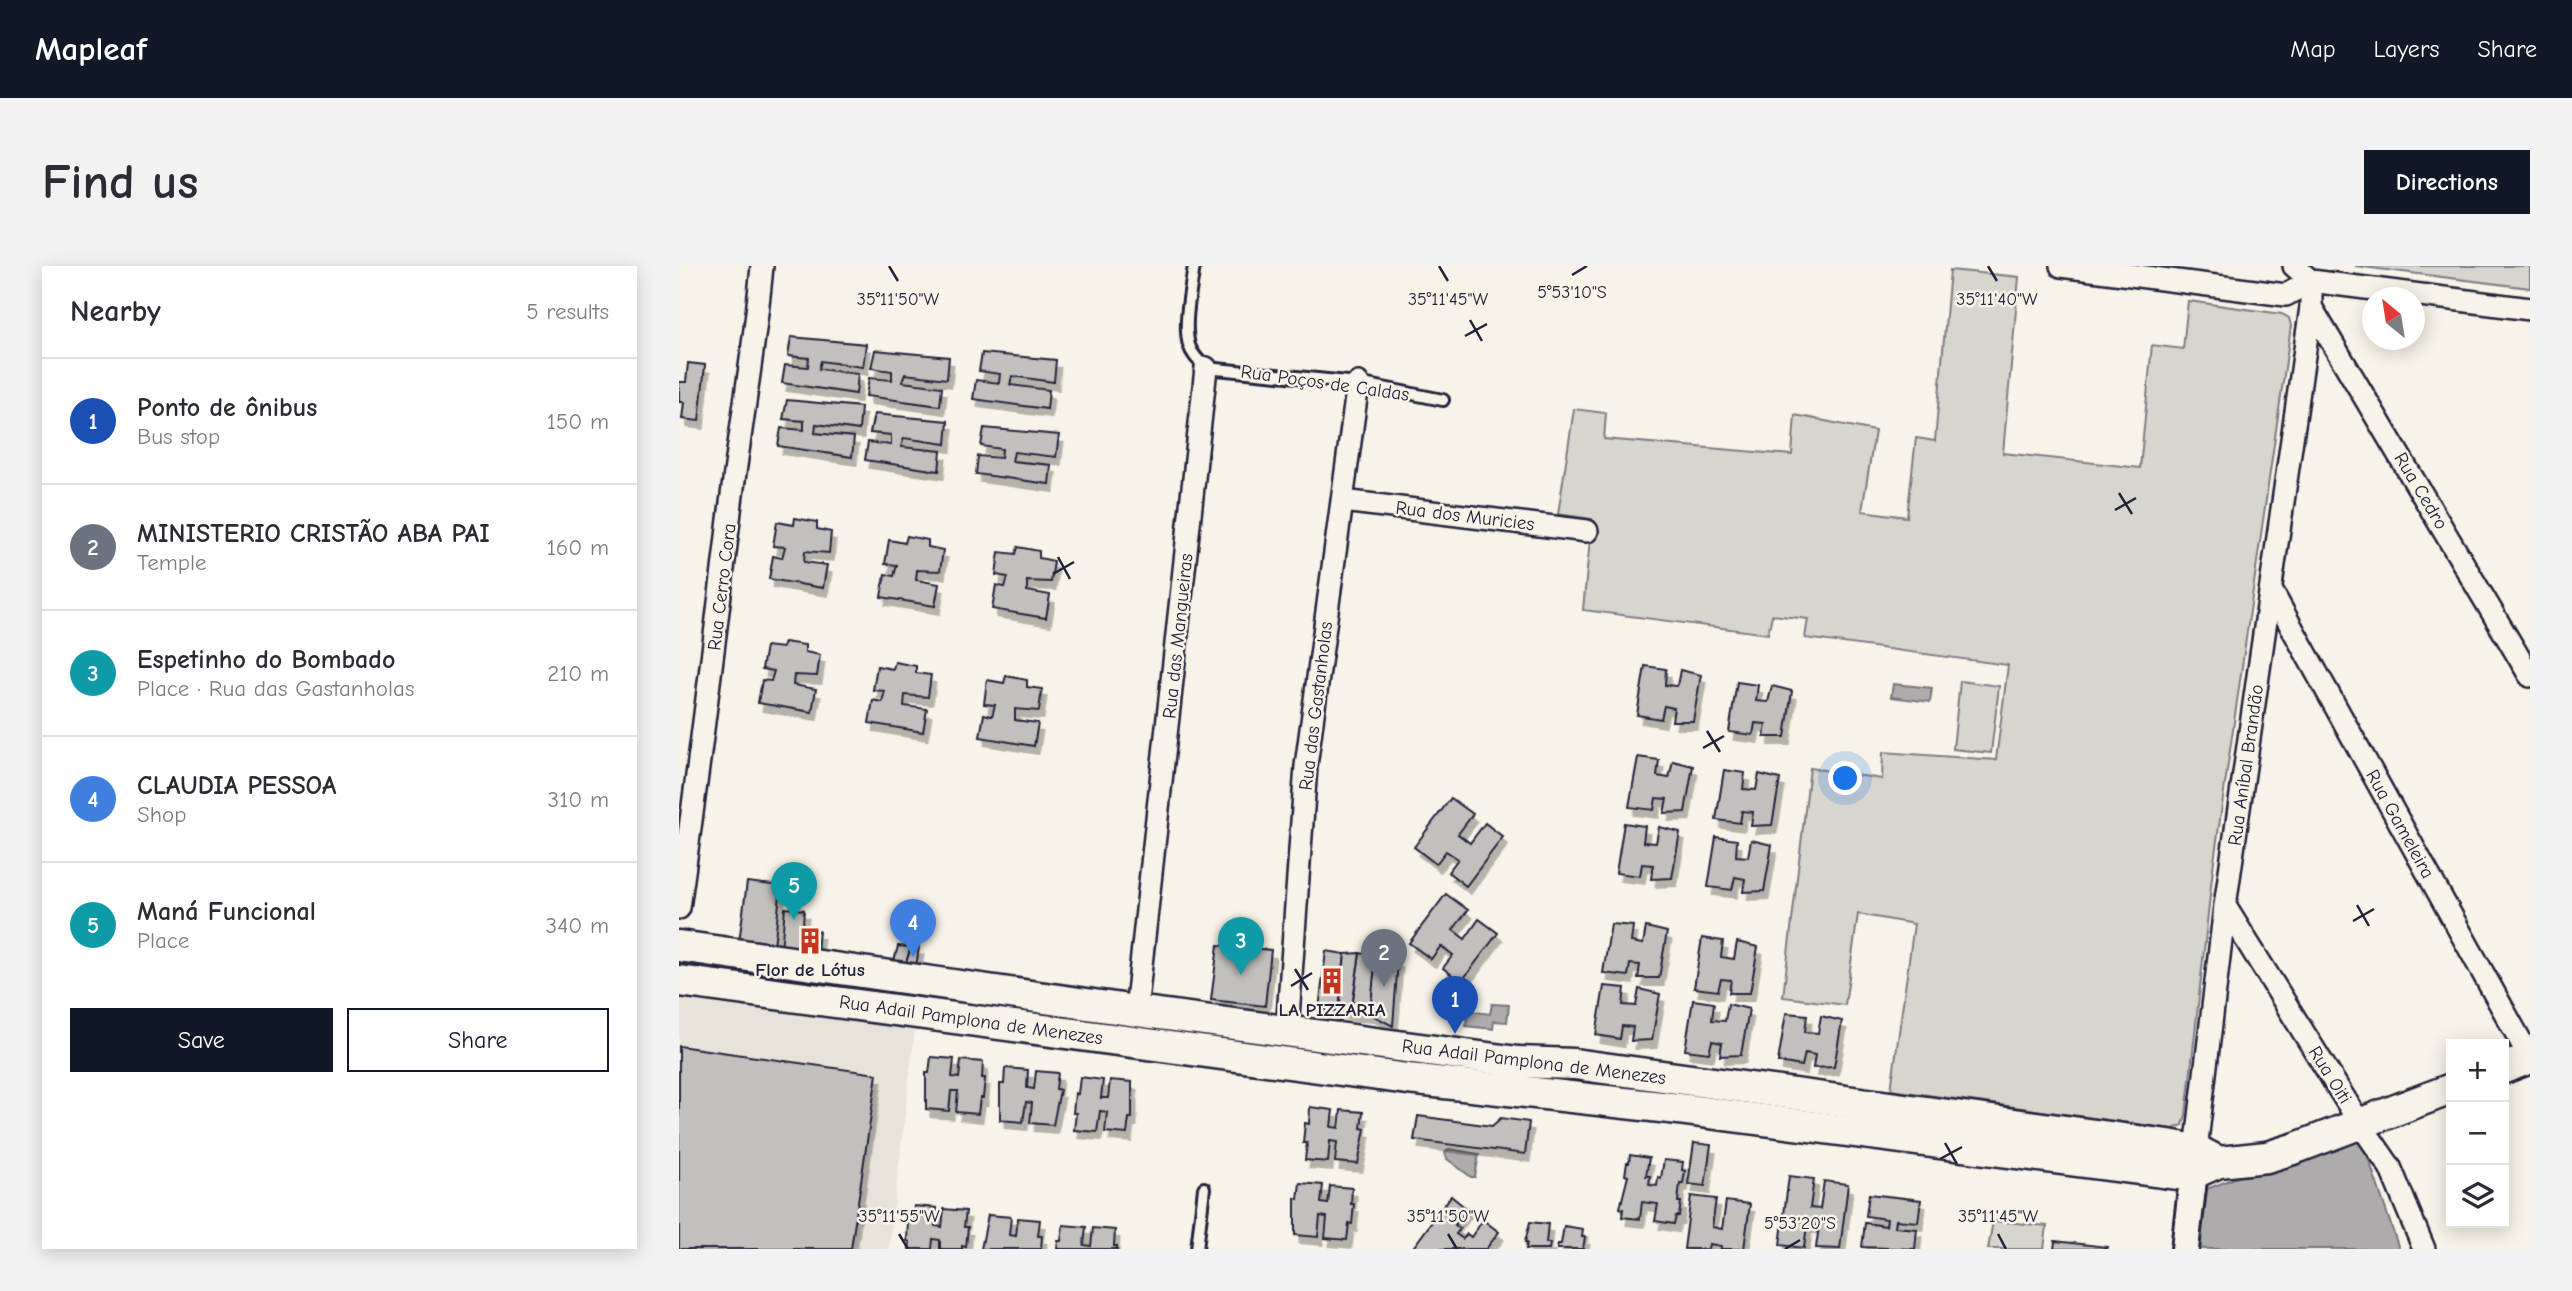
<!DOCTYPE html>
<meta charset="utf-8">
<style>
:root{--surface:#fff;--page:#f2f2f3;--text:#2b2b33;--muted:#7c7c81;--line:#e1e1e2;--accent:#111827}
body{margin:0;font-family:"Comic Neue",sans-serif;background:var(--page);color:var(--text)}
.controls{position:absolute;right:21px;bottom:21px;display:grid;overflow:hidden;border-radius:0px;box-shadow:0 4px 18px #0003}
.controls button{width:63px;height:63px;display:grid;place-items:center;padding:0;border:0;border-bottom:2px solid var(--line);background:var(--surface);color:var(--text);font:35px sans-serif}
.compass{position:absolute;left:1683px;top:21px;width:63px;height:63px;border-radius:50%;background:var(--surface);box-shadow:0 4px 18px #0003;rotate:330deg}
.you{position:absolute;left:1167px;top:513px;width:24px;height:24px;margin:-18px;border:5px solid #fff;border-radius:50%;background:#1a73e8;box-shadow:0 0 0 10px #1a73e833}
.badge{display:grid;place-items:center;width:46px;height:46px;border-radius:50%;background:var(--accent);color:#fff;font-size:23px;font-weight:700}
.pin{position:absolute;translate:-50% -58px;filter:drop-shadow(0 2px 4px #0008)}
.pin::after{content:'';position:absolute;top:37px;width:24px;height:21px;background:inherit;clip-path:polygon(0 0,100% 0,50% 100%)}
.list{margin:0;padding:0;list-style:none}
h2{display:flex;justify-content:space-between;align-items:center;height:91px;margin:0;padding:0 28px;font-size:30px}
h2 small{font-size:23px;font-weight:400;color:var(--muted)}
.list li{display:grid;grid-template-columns:46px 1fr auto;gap:21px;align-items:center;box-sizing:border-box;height:126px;padding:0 28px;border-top:2px solid var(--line)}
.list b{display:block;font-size:26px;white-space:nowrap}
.list p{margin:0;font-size:23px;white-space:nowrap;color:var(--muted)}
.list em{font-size:23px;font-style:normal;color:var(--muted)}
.actions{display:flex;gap:14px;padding:21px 28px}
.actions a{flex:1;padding:16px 0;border:2px solid var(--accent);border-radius:0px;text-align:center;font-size:24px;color:var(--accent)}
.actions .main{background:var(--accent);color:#fff}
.icon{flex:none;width:38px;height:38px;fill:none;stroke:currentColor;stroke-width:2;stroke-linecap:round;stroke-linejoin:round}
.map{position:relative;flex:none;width:1851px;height:983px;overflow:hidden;border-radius:0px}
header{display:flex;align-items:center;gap:42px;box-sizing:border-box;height:98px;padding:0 35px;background:var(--accent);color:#fff}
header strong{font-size:33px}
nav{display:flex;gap:38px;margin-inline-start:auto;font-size:24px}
.intro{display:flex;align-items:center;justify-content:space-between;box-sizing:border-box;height:168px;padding:0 42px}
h1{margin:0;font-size:49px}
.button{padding:18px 32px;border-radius:0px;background:var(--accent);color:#fff;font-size:24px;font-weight:700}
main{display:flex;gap:42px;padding:0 42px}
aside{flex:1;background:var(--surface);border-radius:0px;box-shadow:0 4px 18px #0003}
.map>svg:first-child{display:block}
</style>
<header>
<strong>Mapleaf</strong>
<nav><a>Map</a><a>Layers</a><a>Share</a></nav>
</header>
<div class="intro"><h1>Find us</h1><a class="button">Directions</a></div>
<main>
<aside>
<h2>Nearby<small>5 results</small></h2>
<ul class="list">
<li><span class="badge" style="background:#1a4fb4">1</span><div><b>Ponto de ônibus</b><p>Bus stop</p></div><em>150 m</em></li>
<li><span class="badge" style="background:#6b7280">2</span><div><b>MINISTERIO CRISTÃO ABA PAI</b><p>Temple</p></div><em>160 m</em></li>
<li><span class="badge" style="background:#0f9aa8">3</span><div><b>Espetinho do Bombado</b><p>Place · Rua das Gastanholas</p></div><em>210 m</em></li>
<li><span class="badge" style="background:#3f7fe0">4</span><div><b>CLAUDIA PESSOA</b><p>Shop</p></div><em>310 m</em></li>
<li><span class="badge" style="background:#0f9aa8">5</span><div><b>Maná Funcional</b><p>Place</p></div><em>340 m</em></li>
</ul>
<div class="actions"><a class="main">Save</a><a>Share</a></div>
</aside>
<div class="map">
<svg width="1851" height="983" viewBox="0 0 1851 983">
<defs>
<filter id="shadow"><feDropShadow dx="4.5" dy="8" stdDeviation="0" flood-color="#0004"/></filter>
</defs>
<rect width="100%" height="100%" fill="#f7f3e8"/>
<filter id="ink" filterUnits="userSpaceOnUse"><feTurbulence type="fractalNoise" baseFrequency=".0143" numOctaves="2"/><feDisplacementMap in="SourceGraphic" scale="14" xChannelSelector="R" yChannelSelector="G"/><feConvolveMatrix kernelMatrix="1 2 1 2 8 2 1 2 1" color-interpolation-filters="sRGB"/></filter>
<g filter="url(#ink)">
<path fill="#e7e3db" d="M 0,732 L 236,763 L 210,983 L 0,983 Z"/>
<g fill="#d8d5cf" stroke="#7d7c85" stroke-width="2">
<path d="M 1676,0 L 1851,0 L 1851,22 Z"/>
<path d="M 1271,4 L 1340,11 L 1324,187 L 1461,202 L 1473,79 L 1504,83 L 1509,35 L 1603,48 L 1610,52 L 1612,60 L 1534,602 L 1507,849 L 1504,859 L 1494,863 L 1212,824 L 1235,658 L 1179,648 L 1166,739 L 1104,731 L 1131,502 L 1203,513 L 1204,486 L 1317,494 L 1329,399 L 1126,372 L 1129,353 L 1093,349 L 1089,368 L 904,344 L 913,253 L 879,248 L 895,143 L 927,147 L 925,173 L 1113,189 L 1116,149 L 1196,165 L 1183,245 L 1228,251 L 1237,172 L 1256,175 Z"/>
<path d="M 1281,415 L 1320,420 L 1312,487 L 1274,483 Z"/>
<path d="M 1314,955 L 1368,960 L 1365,983 L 1309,983 Z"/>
</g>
<g fill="#aeabad" stroke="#76747f" stroke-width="2">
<path d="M 1214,418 L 1253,422 L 1251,436 L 1212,431 Z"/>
<path d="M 813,738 L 830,739 L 828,756 L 815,755 L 814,763 L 787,760 L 789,745 L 811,748 Z"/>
<path d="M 1680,864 L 1720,983 L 1519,983 L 1525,924 Z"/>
<path d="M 770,883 L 800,888 L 796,911 L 792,911 L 768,893 L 766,887 Z"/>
</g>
<g fill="#c2bfbd" stroke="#22223b" stroke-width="2" filter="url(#shadow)">
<path d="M 112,71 L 187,78 L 184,101 L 142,95 L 140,103 L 179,108 L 177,128 L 103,117 L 106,99 L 129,101 L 130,92 L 109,90 Z"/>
<path d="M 196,84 L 270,91 L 268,113 L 226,108 L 223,116 L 263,121 L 261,140 L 187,130 L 190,112 L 213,114 L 213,105 L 192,102 Z"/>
<path d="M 303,87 L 377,94 L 375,116 L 333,110 L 331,119 L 370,124 L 368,143 L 294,133 L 297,114 L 320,117 L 321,108 L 300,105 Z"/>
<path d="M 9,97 L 26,99 L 20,155 L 3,153 L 5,136 L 0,136 L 0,116 L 7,116 Z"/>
<path d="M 108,134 L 182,141 L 180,164 L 137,158 L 136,167 L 175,171 L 173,191 L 99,180 L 102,162 L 125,164 L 125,155 L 104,153 Z"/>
<path d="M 195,148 L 269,155 L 267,178 L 225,172 L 222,181 L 262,185 L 260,205 L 186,194 L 189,176 L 212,179 L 212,169 L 191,167 Z"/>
<path d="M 305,162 L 380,169 L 377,191 L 335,186 L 333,195 L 372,199 L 370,218 L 297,208 L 299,190 L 322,192 L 323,183 L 302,180 Z"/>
<path d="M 116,252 L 138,256 L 138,263 L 152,266 L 150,287 L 126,285 L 125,296 L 148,299 L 144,322 L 90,313 L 94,290 L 103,292 L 106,281 L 94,280 L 98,256 L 115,259 Z"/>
<path d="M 228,270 L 249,274 L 249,281 L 264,284 L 261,305 L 238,304 L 237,314 L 260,318 L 256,340 L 202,331 L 206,308 L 215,310 L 218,299 L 206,298 L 210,274 L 226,277 Z"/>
<path d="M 339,281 L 360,285 L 360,292 L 375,295 L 372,316 L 348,315 L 348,325 L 371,329 L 367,352 L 313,343 L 317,319 L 326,321 L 329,311 L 317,309 L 320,286 L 337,288 Z"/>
<path d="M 105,376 L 126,379 L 126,386 L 141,389 L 138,410 L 115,409 L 114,419 L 137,423 L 133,446 L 79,437 L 83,414 L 92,415 L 95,405 L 83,403 L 87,380 L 103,382 Z"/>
<path d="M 216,396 L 237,400 L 237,407 L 252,409 L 249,431 L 226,429 L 225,440 L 248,443 L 244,466 L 190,457 L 194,434 L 203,436 L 206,425 L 194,424 L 198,400 L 214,403 Z"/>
<path d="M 966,400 L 987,403 L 986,419 L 998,420 L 1001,404 L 1022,409 L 1014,455 L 993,455 L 995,442 L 985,440 L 982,453 L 958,449 Z"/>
<path d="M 327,410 L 348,414 L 348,421 L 363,423 L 360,445 L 336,443 L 336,454 L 359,457 L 355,480 L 301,471 L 305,448 L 313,450 L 316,439 L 305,438 L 308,414 L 325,417 Z"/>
<path d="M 1058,416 L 1079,419 L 1077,435 L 1089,436 L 1093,420 L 1113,425 L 1106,471 L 1085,471 L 1087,458 L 1076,457 L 1074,469 L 1050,466 Z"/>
<path d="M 959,491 L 980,494 L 978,510 L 990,512 L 994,495 L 1014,500 L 1006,546 L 985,547 L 988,533 L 977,532 L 975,544 L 950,541 Z"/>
<path d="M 1045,504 L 1066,507 L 1064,523 L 1077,524 L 1080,508 L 1101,513 L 1093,559 L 1072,560 L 1074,546 L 1063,545 L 1061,557 L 1037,554 Z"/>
<path d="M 772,532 L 794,548 L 779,568 L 791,577 L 806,557 L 824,571 L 787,620 L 769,606 L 779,593 L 767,585 L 757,598 L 735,581 Z"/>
<path d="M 945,557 L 966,560 L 964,576 L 977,577 L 980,561 L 1001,566 L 993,612 L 972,613 L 974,599 L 963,598 L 961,610 L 937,607 Z"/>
<path d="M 1037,571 L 1058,574 L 1057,590 L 1069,591 L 1072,574 L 1093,579 L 1085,625 L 1064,626 L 1066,613 L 1056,611 L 1053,624 L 1029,621 Z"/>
<path d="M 68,616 L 102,620 L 95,680 L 60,676 Z"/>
<path d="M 767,628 L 789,644 L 774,664 L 786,673 L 800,653 L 819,667 L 782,716 L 764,702 L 774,689 L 762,680 L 752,693 L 730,677 Z"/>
<path d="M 106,642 L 125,644 L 122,685 L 102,683 Z"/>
<path d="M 932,658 L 954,660 L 952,676 L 964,678 L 967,661 L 988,666 L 980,712 L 959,712 L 961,699 L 951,698 L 949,710 L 924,707 Z"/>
<path d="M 123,664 L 140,665 L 138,686 L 122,685 Z"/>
<path d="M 1023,672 L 1044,675 L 1042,691 L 1055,693 L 1058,676 L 1079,681 L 1071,727 L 1050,727 L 1052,714 L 1042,713 L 1039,725 L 1015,722 Z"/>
<path d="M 539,679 L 592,684 L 586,740 L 532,734 Z"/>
<path d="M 219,680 L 232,681 L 226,700 L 214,699 Z"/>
<path d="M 232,681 L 240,681 L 237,701 L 226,700 Z"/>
<path d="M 647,685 L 666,688 L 660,745 L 640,743 Z"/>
<path d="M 681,687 L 697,691 L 691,748 L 672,747 Z"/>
<path d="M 681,687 L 672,747 L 660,745 L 666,688 Z"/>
<path d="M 697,691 L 719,694 L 714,760 L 691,748 Z"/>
<path d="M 925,720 L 946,722 L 944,739 L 957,740 L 960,723 L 981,728 L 973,774 L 952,775 L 954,761 L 943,760 L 941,773 L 917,769 Z"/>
<path d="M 1014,734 L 1035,737 L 1033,754 L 1046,755 L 1049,738 L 1070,743 L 1062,789 L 1041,790 L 1043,777 L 1033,775 L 1030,787 L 1006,784 Z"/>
<path d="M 1107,747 L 1128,749 L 1126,766 L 1139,767 L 1142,750 L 1163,755 L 1155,801 L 1134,802 L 1136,789 L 1126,787 L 1123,800 L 1099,796 Z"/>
<path d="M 0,780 L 198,808 L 172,983 L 0,983 Z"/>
<path d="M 252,791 L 275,793 L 273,811 L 280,812 L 282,794 L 304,796 L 303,812 L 306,812 L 304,832 L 301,832 L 299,848 L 277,846 L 279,825 L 272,825 L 270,845 L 247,843 L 247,807 L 250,807 Z"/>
<path d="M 326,802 L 349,804 L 348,822 L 355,823 L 357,805 L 379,807 L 377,823 L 381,824 L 374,859 L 351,857 L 353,837 L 347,836 L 344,856 L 321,854 L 321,818 L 325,818 Z"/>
<path d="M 401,811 L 424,814 L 422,832 L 429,832 L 431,814 L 453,816 L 453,852 L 450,852 L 448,868 L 426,866 L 428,846 L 421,845 L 418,866 L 395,864 L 397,847 L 394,847 L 396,827 L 399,828 Z"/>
<path d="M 631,841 L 654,844 L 652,861 L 660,862 L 662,844 L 684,846 L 682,862 L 686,863 L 679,898 L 656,896 L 658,876 L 651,875 L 649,896 L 626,894 L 628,877 L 624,877 L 626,857 L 630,858 Z"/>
<path d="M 739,850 L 813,860 L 822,852 L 850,856 L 846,888 L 735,874 Z"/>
<path d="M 1015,877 L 1032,879 L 1026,920 L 1009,918 Z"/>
<path d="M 951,889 L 970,892 L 967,910 L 971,910 L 970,919 L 978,920 L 979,911 L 982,912 L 985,894 L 1004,896 L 1003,904 L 1006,905 L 1004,917 L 1001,917 L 999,936 L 1002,936 L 1000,950 L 997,950 L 995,958 L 976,955 L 979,938 L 963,936 L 961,953 L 943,951 L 944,943 L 941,942 L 949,910 L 946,909 L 948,897 L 950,897 Z"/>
<path d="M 1110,910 L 1135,913 L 1131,942 L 1141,943 L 1145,915 L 1169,918 L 1161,983 L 1137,982 L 1140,960 L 1128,959 L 1125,982 L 1101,979 Z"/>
<path d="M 621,917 L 644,919 L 642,937 L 649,938 L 651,920 L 673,922 L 672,938 L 675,938 L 673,958 L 670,957 L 668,974 L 646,972 L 648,951 L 641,950 L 639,971 L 616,969 L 616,932 L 619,933 Z"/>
<path d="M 1190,928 L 1242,934 L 1239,956 L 1217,954 L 1216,961 L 1238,963 L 1236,983 L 1183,981 L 1186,957 L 1207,960 L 1208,953 L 1187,950 Z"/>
<path d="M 772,930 L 788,943 L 776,959 L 781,963 L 777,968 L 784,973 L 788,968 L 792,971 L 804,954 L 820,966 L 807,983 L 733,983 Z"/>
<path d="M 1012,930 L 1037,933 L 1033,961 L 1043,963 L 1047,935 L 1071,938 L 1065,983 L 1042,983 L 1042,980 L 1030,978 L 1029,983 L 1005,983 Z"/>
<path d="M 235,940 L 258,942 L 256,960 L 263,961 L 265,943 L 287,945 L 285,961 L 289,961 L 287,981 L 283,980 L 283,983 L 261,983 L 261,974 L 254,973 L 253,983 L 230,983 L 231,976 L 228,975 L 229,956 L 233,956 Z"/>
<path d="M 309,949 L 332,951 L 330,969 L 337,970 L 339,952 L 361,954 L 359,970 L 363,970 L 362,983 L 302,983 Z"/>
<path d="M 851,956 L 869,958 L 867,977 L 871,977 L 870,983 L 847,983 L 848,976 L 846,976 Z"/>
<path d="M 384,959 L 407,961 L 405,979 L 412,980 L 414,962 L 436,964 L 435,980 L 438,980 L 438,983 L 378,983 L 379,975 L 382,975 Z"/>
<path d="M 885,960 L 904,963 L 903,971 L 906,971 L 904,983 L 878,983 L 879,978 L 882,978 Z"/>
<path d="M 1376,975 L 1428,981 L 1427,983 L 1375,983 Z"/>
</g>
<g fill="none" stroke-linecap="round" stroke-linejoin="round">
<g stroke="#22223b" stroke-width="16">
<g id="service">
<path d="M 515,0 C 512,22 504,58 510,79 C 513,89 520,95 527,102 L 679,117 L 764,134"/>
<path d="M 518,983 L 525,922"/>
</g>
</g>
<g stroke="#22223b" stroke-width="26">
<g id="minor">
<path d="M 1382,0 L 1607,29 L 1632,15"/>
<path d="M 1615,0 L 1632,15 L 1851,43"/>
<path d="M 1632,41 L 1851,410"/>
<path d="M 664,235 L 908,265"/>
<path d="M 1592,324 L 1851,792"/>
<path d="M 1546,640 L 1682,859 L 1711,901 L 1745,983"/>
<path d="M 0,642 C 19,507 36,372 52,237 C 62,158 76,79 83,0"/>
<path d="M 457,745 L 527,102"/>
<path d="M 608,765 L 627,500 L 679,117"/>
<path d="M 1517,884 L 1546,640 L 1632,41 L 1632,15"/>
</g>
</g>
<g stroke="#22223b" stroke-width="32">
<path id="tertiary" d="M 1506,983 L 1517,887"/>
</g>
<g stroke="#22223b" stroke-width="35">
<g id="secondary">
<path d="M 0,680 L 457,745 L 839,796 L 895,798 L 1489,879 L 1517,884 L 1540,896"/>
<path d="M 0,715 L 729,813 L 1000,843 L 1498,908 L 1515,907 L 1540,896 L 1588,891 L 1617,882 L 1772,823"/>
<path d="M 1825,802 L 1851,792"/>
</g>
</g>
<use href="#service" stroke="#f7f3e8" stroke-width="10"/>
<use href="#minor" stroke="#f7f3e8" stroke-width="21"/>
<use href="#tertiary" stroke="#f7f3e8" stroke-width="26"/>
<use href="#secondary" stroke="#f7f3e8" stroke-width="30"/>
</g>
</g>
<path fill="none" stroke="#22223b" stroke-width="2.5" d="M 210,0 L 219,15M 760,0 L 769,15M 1309,0 L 1318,15M 893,9 L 908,0M 791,54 L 803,75M 786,70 L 808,58M 1440,227 L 1453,248M 1436,244 L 1457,232M 379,291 L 391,313M 374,308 L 395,296M 1028,465 L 1041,486M 1024,482 L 1045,470M 1678,639 L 1690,660M 1674,655 L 1695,643M 616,703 L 629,724M 612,720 L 633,707M 1266,877 L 1278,898M 1261,893 L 1283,881M 220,968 L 229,983M 769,968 L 778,983M 1319,968 L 1327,983M 1106,983 L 1121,974"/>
<defs>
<g id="building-bare" transform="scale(2.1)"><path d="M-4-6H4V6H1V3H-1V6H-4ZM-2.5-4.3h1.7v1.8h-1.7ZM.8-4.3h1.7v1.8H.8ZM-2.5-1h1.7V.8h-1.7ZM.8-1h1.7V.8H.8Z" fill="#c8321e" stroke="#f7f3e8" stroke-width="2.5" paint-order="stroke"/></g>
</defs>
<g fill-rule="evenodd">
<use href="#building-bare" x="131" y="675"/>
<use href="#building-bare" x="653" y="715"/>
</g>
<g text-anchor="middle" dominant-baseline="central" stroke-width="5" stroke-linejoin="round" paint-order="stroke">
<g font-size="19" fill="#22223b" stroke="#f7f3e8">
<text transform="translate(646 117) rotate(8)">Rua Poços de Caldas</text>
<text transform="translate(1742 225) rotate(59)">Rua Cedro</text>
<text transform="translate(786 250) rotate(7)">Rua dos Muricies</text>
<text transform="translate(43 321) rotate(-83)">Rua Cerro Cora</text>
<text transform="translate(499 370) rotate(-84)">Rua das Mangueiras</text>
<text transform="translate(637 440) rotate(-83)">Rua das Gastanholas</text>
<text transform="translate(1567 499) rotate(-82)">Rua Aníbal Brandão</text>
<text transform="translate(1721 558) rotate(61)">Rua Gameleira</text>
<text transform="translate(292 754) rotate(8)">Rua Adail Pamplona de Menezes</text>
<text transform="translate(855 796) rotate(7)">Rua Adail Pamplona de Menezes</text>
<text transform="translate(1651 809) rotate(58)">Rua Oiti</text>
</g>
<g font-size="19" font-weight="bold" fill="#22223b" stroke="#f7f3e8">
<text x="131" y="704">Flor de Lótus</text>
<text x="653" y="744">LA PIZZARIA</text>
</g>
</g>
<g font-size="18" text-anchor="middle" fill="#22223b" stroke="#f7f3e8" stroke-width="5" stroke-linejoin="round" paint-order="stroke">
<text x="893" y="32">5°53'10"S</text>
<text x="219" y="39">35°11'50"W</text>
<text x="769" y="39">35°11'45"W</text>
<text x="1318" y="39">35°11'40"W</text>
<text x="220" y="956">35°11'55"W</text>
<text x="769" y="956">35°11'50"W</text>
<text x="1319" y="956">35°11'45"W</text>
<text x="1121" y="963">5°53'20"S</text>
</g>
</svg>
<div class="controls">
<button>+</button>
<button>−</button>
<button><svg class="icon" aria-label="layers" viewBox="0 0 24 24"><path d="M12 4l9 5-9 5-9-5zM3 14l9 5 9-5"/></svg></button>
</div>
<svg class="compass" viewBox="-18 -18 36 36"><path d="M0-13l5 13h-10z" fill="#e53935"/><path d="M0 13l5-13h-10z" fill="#7c7c81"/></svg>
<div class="you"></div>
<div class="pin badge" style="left:776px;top:768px;background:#1a4fb4">1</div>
<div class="pin badge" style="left:705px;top:721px;background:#6b7280">2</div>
<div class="pin badge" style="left:562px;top:709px;background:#0f9aa8">3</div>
<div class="pin badge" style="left:234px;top:691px;background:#3f7fe0">4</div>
<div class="pin badge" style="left:115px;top:654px;background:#0f9aa8">5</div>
</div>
</main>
